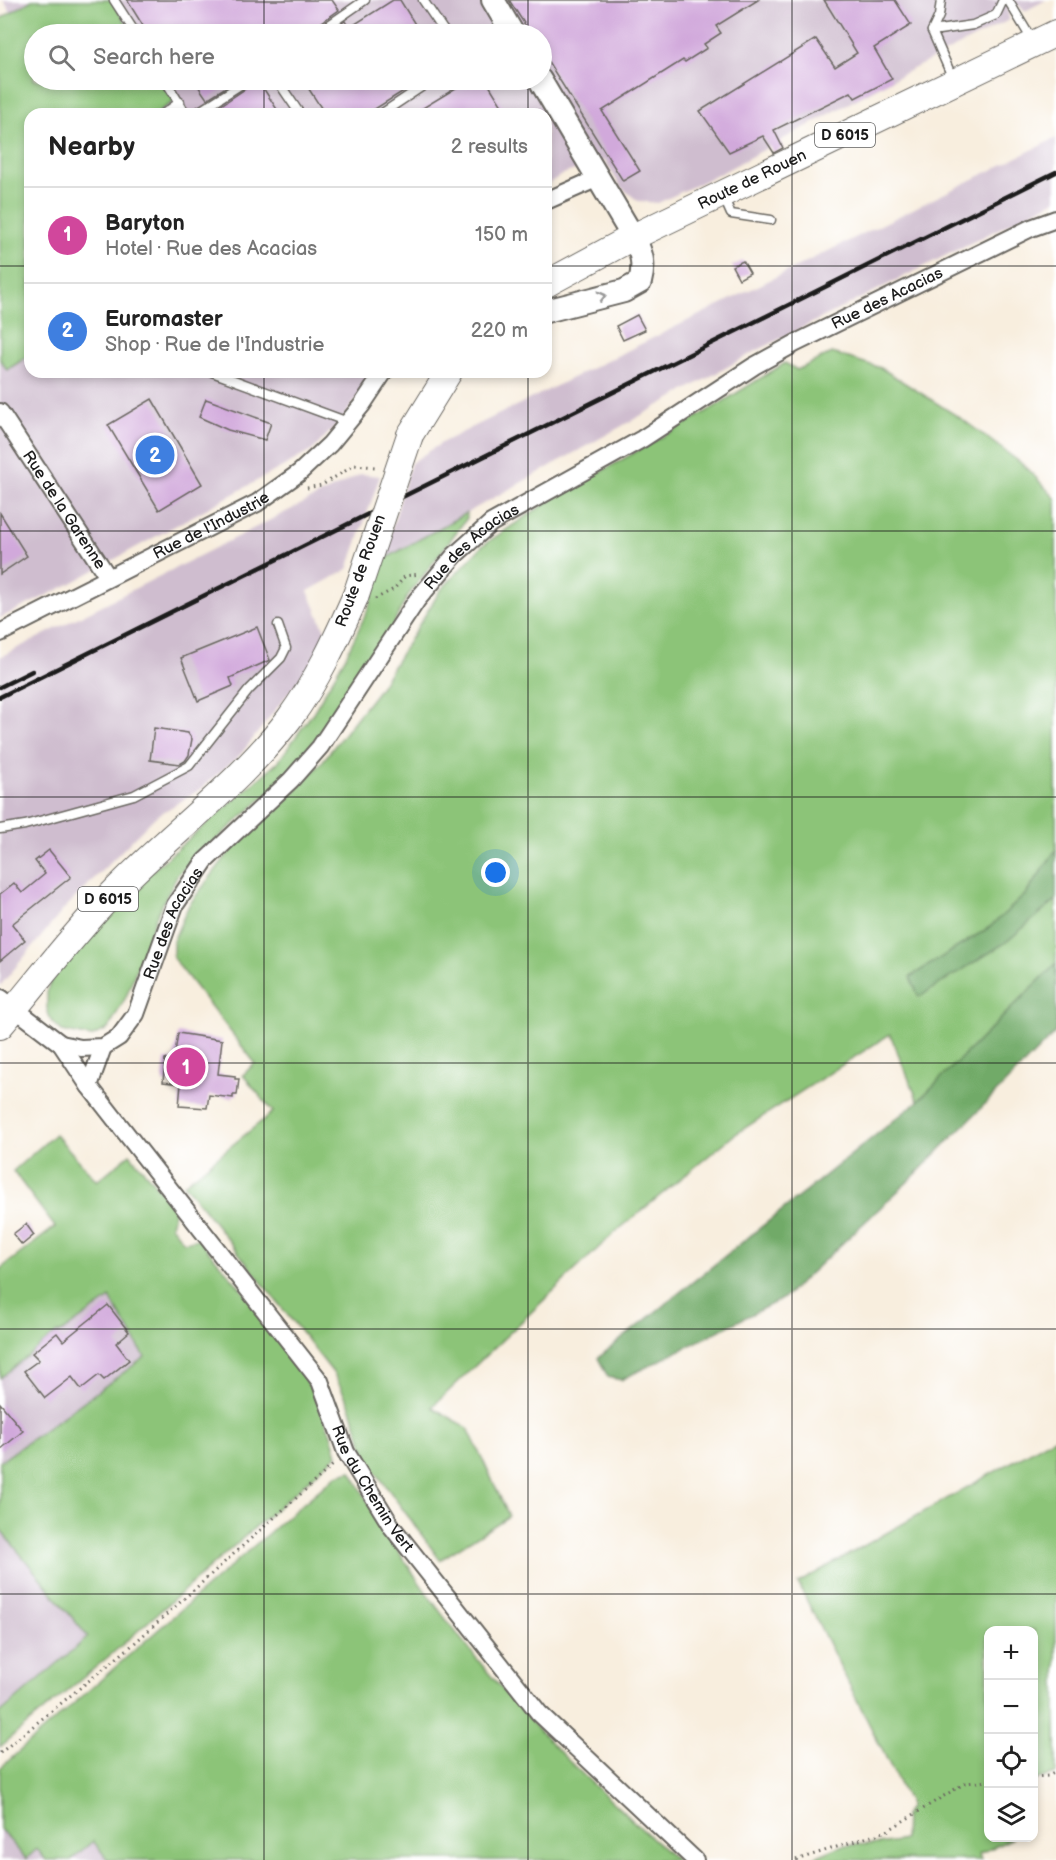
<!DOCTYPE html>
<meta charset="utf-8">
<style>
:root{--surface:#fff;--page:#f2f2f2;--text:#222;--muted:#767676;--line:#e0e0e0;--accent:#ea580c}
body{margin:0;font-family:"Balsamiq Sans",sans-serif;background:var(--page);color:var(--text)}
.controls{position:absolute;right:18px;bottom:18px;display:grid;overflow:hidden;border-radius:12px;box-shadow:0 3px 9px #0003}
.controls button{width:54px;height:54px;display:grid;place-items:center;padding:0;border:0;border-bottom:2px solid var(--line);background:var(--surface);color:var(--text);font:30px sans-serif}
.you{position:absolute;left:496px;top:873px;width:21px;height:21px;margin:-15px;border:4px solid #fff;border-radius:50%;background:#1a73e8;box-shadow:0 0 0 9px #1a73e833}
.badge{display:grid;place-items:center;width:39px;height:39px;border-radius:50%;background:var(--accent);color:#fff;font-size:20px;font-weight:700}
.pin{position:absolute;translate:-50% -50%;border:3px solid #fff;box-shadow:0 2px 6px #0006}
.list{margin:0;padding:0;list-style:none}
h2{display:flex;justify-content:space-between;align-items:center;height:78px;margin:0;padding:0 24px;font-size:26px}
h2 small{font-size:20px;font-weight:400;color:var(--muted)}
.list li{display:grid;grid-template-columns:39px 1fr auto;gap:18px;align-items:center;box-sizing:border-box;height:96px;padding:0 24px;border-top:2px solid var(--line)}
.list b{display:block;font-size:22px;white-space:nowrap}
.list p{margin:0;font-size:20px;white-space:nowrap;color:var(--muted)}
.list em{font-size:20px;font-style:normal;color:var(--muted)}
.icon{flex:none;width:33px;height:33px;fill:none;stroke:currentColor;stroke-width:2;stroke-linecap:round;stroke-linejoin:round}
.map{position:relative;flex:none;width:1056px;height:1860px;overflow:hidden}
.search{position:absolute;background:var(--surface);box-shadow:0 3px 9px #0003;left:24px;top:24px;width:528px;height:66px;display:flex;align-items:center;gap:15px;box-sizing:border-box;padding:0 21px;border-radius:33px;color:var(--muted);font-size:22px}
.panel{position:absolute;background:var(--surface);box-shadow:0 3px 9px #0003;left:24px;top:108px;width:528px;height:270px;border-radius:18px}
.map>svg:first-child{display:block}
</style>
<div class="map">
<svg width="1056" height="1860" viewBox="0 0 1056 1860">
<rect width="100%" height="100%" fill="#fff"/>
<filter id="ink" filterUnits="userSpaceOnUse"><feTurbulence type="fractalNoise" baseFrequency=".0167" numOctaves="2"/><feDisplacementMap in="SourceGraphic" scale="12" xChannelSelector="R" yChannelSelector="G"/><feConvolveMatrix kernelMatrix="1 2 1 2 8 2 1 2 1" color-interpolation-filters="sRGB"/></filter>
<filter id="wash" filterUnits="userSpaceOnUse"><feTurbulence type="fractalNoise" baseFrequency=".008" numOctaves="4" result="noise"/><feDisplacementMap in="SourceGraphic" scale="24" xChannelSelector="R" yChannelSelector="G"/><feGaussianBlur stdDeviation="1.35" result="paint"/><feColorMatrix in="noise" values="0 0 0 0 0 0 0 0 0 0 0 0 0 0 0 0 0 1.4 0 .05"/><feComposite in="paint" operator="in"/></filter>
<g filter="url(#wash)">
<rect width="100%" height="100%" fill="#f8eede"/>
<g fill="#cfbdcf" fill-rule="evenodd">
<path d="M 3,0 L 1046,0 L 1025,11 L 1017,4 L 1008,10 L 1009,20 L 899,76 L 723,172 L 658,203 L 638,201 L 621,187 L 604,160 L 563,174 L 546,185 L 546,114 L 30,114 L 30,372 L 376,372 L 345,415 L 313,450 L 66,586 L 0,618 L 0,19 L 11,12 ZM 34,34 L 542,34 L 542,80 L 34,80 Z"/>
<path d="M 1056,138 L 1056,200 L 754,352 L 383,560 L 411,463 L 443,442 Z"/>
<path d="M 361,474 L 380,476 L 348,569 L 308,591 L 327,635 L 311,664 L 241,754 L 199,790 L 155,817 L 65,908 L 0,986 L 0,657 Z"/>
<path d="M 111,1298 L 145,1357 L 0,1462 L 0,1378 L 57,1333 L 61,1333 Z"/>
<path d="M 0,1529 L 88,1637 L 0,1713 Z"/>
<path d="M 0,1829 L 26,1859 L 37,1849 L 46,1860 L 0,1860 Z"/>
<path d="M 93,1841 L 108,1860 L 71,1860 Z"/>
</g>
<g fill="#8cc478" stroke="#54704a" stroke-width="1.5">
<path d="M 32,0 L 112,0 L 133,34 L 34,34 L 34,80 L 161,80 L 175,101 L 155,114 L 30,114 L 30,355 L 7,370 L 0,359 L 0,19 Z"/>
<path d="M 832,353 L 881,368 L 962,419 L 1025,466 L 1056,499 L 1056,850 L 1026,894 L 990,927 L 910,977 L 919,997 L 1005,943 L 1056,900 L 1056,964 L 918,1101 L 890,1034 L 734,1135 L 612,1235 L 432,1407 L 468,1428 L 509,1516 L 440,1560 L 369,1463 L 350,1406 L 334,1374 L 184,1184 L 273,1112 L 243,1075 L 255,1063 L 173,958 L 173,941 L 189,905 L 234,846 L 283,804 L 322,762 L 379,689 L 440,591 L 483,545 L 551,500 L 711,409 L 785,363 L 797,370 Z"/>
<path d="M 466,513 L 467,518 L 407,597 L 391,629 L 336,714 L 282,781 L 178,874 L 156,917 L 126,997 L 108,1029 L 91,1037 L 62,1031 L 51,1021 L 47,1009 L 47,990 L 55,974 L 132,888 L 278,762 L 314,711 L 346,656 L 369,607 L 383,560 Z"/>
<path d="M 55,1134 L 97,1181 L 130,1154 L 175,1208 L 171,1226 L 184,1242 L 198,1239 C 253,1300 317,1375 337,1455 L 114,1652 L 0,1747 L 0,1713 L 88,1637 L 0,1529 L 0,1462 L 145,1357 L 110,1298 L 61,1333 L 57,1333 L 0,1378 L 0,1269 L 55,1227 L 13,1171 Z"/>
<path d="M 1056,1437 L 1056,1774 L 1034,1780 L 1034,1630 L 988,1630 L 988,1838 L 1013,1838 L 979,1854 L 981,1860 L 808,1860 L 843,1845 L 879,1844 L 904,1840 L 905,1815 L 910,1805 L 798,1583 Z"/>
<path d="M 351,1471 C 405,1572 476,1665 556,1748 C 594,1787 636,1823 676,1860 L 108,1860 L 93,1841 L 71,1860 L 46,1860 L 37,1849 L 26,1859 L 0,1829 L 0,1768 L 280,1523 L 337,1475 Z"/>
</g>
<g fill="#71aa68" stroke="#466342" stroke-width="1.5">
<path d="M 1056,850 L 1056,900 L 1005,943 L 919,997 L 910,977 L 990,927 L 1026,894 Z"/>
<path d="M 1056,964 L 1056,1032 L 914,1176 L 784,1298 L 621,1380 L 608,1377 L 598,1358 L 918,1101 Z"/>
</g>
<g id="blocks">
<g fill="#d1a9db">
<path d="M 127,0 L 332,0 L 339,10 L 312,29 L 310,34 L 148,34 Z"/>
<path d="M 393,0 L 400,0 L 421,34 L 326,34 L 345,21 L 349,28 Z"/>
<path d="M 509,0 L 758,0 L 716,26 L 721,33 L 704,44 L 707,48 L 685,62 L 683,60 L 602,111 L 640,171 L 623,181 L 542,52 L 542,34 L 531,34 Z"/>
<path d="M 824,0 L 895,0 L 911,25 L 874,48 L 892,79 L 855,98 L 851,92 L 774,130 L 783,148 L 774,153 L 763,136 L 729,152 L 700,111 L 816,39 L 835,67 L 857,53 Z"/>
<path d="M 194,80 L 237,80 L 207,99 Z"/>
<path d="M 254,80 L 258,80 L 280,114 L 216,114 L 214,110 L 251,85 Z"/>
<path d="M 303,80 L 421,80 L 367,114 L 325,114 Z"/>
<path d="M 469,80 L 486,80 L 507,114 L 413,114 Z"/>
<path d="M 743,261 L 750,273 L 739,279 L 732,266 Z"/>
<path d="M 637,315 L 645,330 L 623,340 L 616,326 Z"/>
<path d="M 152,399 L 202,484 L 159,510 L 108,425 Z"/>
<path d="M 206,399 L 271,423 L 265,440 L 228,430 L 199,417 Z"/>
<path d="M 0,513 L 27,556 L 0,574 Z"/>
<path d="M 257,627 L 270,660 L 230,678 L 233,686 L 198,701 L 181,658 Z"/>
<path d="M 154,728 L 188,733 L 192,739 L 189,755 L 185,761 L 180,764 L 150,760 Z"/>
<path d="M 49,850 L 71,877 L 12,924 L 25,940 L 0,961 L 0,894 L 14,883 L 22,893 L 45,874 L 35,861 Z"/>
<path d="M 178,1033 L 222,1040 L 218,1074 L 235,1076 L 235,1079 L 239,1079 L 237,1095 L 233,1095 L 233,1098 L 209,1095 L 207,1108 L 179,1106 L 181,1084 L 163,1082 L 165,1059 L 174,1060 Z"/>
<path d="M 26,1224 L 34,1235 L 22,1245 L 13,1234 Z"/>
<path d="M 108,1305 L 129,1332 L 116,1343 L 129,1360 L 104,1380 L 99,1375 L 81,1389 L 72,1377 L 45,1398 L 24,1371 L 39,1360 L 32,1353 L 57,1333 L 63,1341 Z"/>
<path d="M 0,1403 L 23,1431 L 0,1450 Z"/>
</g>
</g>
</g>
<g filter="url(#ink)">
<use href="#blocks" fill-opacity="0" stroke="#696660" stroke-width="1.5"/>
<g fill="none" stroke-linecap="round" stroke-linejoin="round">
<g stroke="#696660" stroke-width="11">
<g id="lane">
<path d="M 114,0 L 136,34"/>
<path d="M 423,0 L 446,34"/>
<path d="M 1008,0 L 1032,40"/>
<path d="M 932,31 L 939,16 L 941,0"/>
<path d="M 316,34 L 365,0"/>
<path d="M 953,79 L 932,31 L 973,25 L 996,15 L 1003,0"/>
<path d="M 165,80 L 186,114"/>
<path d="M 277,80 L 300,114"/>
<path d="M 163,114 L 180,102"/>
<path d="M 195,114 L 248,80"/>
<path d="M 381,114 L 432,80"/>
<path d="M 723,196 L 731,214 L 771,220"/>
<path d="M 212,372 L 348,422"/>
<path d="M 0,829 L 25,825 L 134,795 L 189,766 L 249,690 L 281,658 L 286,648 L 278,625"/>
</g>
</g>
<g stroke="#696660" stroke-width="20">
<g id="street">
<path d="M 546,201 L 598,178"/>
<path id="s1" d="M 0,412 L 108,577"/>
<path id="s2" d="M 0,633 L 257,503 L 299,473 L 330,444 L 362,405 L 384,372"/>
<path id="s3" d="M 1,998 L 61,1044 L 89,1086 L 320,1381 L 346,1452 L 392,1527 L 539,1713 L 695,1860"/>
<path id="s4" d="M 61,1044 L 81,1048 L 103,1047 L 119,1037 L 136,1014 L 175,905 L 205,861 L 291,780 L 320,747 L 417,600 L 455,555 L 491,523 L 642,439 L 754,366 L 796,343 L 1031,228 L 1056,219"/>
<path d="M 89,1086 L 103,1047"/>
</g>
</g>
<g stroke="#696660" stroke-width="26">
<g id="secondary">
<path d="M 493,0 L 513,34"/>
<path d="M 540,80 L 633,237 C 642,253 645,264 640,282 L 624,291 L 546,311"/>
</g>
</g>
<g stroke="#696660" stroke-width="28">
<g id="primary">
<path id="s5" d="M 546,284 L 633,237 L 1056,33"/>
<path d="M 410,435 L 449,372"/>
<path d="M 0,1026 C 37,982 72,936 112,894 C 169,834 239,785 289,719 C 317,681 337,638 356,595"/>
</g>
</g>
<g stroke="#696660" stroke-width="3" stroke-dasharray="1.5 4.5" stroke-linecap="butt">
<path d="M 307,488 L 322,485 L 355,465 L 375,467 L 378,465"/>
<path d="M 375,599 L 394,589 L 405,576 L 419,574"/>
<path d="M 0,1753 L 129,1648 L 334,1464"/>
<path d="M 1034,1777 L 1048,1776 L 1056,1772"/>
<path d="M 796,1860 L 887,1831 L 965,1783 L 988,1781"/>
</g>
<use href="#lane" stroke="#fff" stroke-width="8"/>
<use href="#street" stroke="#fff" stroke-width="16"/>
<use href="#secondary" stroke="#fff" stroke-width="22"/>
<use href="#primary" stroke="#fff" stroke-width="26"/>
<g stroke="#1c1c1c" stroke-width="4.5">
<path d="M 0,687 L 32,671"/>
<path d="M 0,697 L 1056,172"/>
</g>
<g stroke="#696660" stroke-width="28" stroke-linecap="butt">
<path id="primary-bridge" d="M 356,595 L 410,435"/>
</g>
<use href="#primary-bridge" stroke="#fff" stroke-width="26"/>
</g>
<defs><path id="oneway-chevron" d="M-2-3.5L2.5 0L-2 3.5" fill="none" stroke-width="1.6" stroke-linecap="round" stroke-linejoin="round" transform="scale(1.5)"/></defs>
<use stroke="#999" href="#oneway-chevron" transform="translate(602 296) rotate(-14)"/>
</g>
<path fill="none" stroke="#1c1c1c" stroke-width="1.5" stroke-opacity="0.55" d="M 264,0 L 264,34M 528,0 L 528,34M 792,0 L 792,1860M 264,80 L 264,114M 528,80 L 528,114M 0,266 L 30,266M 546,266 L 1056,266M 264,372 L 264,1860M 528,372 L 528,1860M 0,531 L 1056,531M 0,797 L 1056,797M 0,1063 L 1056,1063M 0,1329 L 1056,1329M 0,1594 L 1056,1594"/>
<g text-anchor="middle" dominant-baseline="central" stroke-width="5" stroke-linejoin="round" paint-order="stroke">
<g fill="#fff" stroke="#606060" stroke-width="1.5">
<rect x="815" y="123" width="60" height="24" rx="4.5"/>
<rect x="78" y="887" width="60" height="24" rx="4.5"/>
</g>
<g font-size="15" font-weight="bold" fill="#1c1c1c">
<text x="845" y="135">D 6015</text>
<text x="108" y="899">D 6015</text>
</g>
<g font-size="16" fill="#1c1c1c" stroke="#fff">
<text stroke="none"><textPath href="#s5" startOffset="231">Route de Rouen</textPath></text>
<text stroke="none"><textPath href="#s4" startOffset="1160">Rue des Acacias</textPath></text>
<text stroke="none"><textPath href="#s1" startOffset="117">Rue de la Garenne</textPath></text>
<text stroke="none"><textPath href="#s2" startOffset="237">Rue de l'Industrie</textPath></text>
<text stroke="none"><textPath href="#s4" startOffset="674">Rue des Acacias</textPath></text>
<text transform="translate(361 571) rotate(-70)">Route de Rouen</text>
<text stroke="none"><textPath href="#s4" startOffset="188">Rue des Acacias</textPath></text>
<text stroke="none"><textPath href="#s3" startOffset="621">Rue du Chemin Vert</textPath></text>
</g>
</g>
</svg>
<div class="controls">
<button>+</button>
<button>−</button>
<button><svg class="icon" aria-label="locate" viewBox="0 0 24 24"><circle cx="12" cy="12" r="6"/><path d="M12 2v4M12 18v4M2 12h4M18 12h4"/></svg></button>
<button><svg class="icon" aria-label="layers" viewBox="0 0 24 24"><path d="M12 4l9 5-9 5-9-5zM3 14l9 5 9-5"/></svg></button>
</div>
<div class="you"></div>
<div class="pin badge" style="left:186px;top:1067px;background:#d1479c">1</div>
<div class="pin badge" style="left:155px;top:455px;background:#3f7fe0">2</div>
<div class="search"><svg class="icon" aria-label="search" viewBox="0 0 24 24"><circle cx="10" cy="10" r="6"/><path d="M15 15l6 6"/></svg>Search here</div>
<section class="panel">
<h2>Nearby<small>2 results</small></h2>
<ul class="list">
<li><span class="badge" style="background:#d1479c">1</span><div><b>Baryton</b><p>Hotel · Rue des Acacias</p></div><em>150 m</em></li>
<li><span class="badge" style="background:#3f7fe0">2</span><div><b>Euromaster</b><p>Shop · Rue de l'Industrie</p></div><em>220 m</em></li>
</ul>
</section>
</div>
